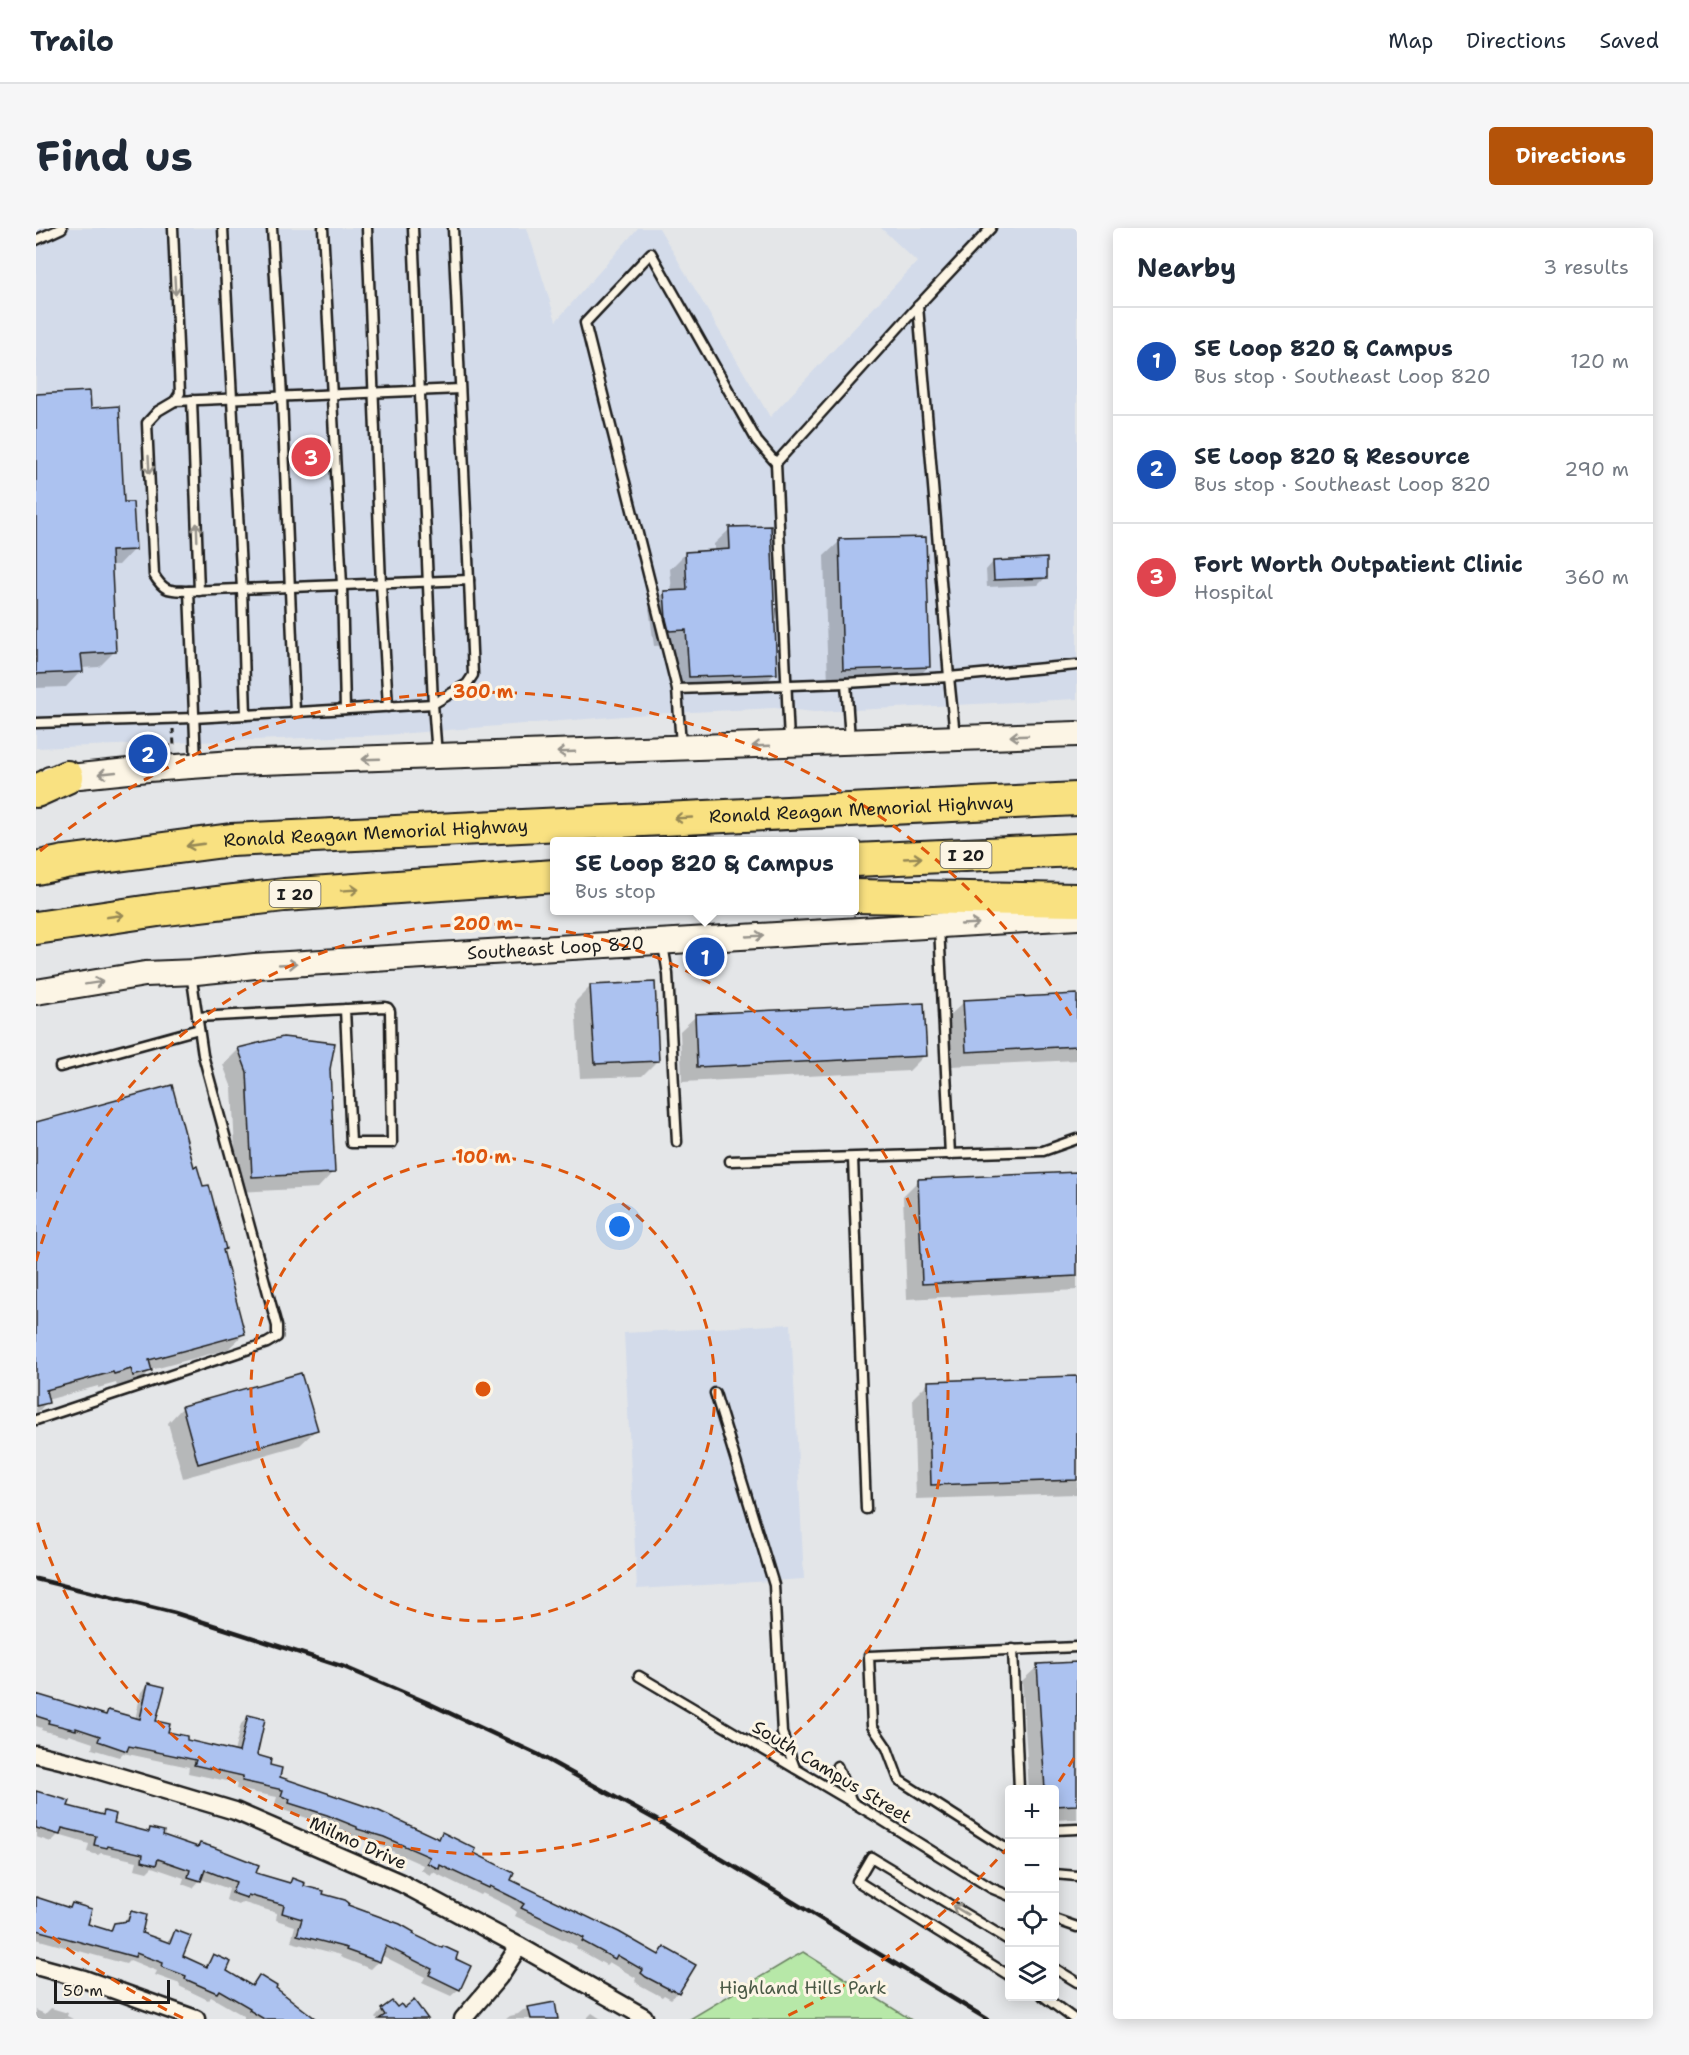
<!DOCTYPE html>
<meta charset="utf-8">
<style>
:root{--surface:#fff;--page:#f6f6f7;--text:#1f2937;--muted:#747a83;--line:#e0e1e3;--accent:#b45309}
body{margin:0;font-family:"Shantell Sans",sans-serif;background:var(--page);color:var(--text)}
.controls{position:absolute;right:18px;bottom:18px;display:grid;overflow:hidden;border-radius:6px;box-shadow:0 3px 15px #0003}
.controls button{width:54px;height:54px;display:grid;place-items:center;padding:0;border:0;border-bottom:2px solid var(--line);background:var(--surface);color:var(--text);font:30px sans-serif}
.scale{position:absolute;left:18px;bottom:15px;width:116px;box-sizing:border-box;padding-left:6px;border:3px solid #1c1c1c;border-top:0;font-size:16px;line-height:21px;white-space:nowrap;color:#1c1c1c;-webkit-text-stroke:4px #fcf5e5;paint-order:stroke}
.you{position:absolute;left:584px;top:999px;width:21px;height:21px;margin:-15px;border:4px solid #fff;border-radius:50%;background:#1a73e8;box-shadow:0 0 0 9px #1a73e833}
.badge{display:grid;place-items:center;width:39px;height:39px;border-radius:50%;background:var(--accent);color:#fff;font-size:20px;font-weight:700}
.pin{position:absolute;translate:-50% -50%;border:3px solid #fff;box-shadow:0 2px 6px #0006}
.popup{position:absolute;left:514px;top:609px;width:309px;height:78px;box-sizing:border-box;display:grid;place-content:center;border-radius:6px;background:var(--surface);filter:drop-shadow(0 2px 4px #0005);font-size:20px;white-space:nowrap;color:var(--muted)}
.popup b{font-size:22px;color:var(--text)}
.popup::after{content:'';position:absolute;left:50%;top:100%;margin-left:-12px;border:12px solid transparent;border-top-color:var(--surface)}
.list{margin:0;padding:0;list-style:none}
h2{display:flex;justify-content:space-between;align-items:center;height:78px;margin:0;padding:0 24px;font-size:26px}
h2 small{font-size:20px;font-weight:400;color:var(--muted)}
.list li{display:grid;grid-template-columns:39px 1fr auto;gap:18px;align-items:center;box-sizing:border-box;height:108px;padding:0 24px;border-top:2px solid var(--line)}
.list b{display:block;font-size:22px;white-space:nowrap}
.list p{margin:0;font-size:20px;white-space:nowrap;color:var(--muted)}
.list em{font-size:20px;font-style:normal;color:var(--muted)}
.icon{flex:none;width:33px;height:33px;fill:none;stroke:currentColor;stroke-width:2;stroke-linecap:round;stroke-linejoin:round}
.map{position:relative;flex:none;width:1041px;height:1791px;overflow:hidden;border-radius:6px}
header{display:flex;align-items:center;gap:36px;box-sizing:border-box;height:84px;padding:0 30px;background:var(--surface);border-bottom:2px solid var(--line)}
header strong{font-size:28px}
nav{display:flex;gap:33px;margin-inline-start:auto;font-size:21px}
.intro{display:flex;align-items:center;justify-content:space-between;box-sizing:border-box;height:144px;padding:0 36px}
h1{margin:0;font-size:42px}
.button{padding:15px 27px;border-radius:6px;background:var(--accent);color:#fff;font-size:21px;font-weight:700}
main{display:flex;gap:36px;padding:0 36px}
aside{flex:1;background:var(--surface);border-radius:6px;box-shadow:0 3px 15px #0003}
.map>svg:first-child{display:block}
</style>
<header>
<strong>Trailo</strong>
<nav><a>Map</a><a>Directions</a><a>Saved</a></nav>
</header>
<div class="intro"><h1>Find us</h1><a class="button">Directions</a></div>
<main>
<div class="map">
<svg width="1041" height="1791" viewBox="0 0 1041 1791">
<rect width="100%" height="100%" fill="#e4e6e8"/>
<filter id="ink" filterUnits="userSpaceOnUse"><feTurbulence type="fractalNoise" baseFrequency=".0167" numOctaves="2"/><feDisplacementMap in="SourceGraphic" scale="12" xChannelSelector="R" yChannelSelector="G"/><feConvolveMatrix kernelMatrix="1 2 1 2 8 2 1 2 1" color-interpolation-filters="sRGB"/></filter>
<g filter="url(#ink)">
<g fill="#d3dbea">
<path d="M 0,0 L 491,0 L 520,93 L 602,0 L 623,0 L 734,189 L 881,34 L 845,0 L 1041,0 L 1041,471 L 779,484 L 738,480 L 613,486 L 349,507 L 0,520 Z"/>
<path d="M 755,1096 L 768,1351 L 601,1361 L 588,1105 Z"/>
</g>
<path fill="#b7e8a8" stroke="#6a8262" stroke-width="1.5" d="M 767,1724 L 874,1791 L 654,1791 L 753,1732 Z"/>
<g fill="#0003">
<path d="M 0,167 L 54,182 L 87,276 L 98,321 L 83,337 L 74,337 L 79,423 L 63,439 L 45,440 L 45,443 L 30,459 L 0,460 Z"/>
<path d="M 694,301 L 739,445 L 724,461 L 638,464 L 635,417 L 618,418 L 613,380 L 629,364 L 636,364 L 634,341 L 650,325 L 678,323 L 678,316 Z"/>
<path d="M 804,313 L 893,438 L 877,454 L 792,457 L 788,328 Z"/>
<path d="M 957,334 L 1010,349 L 1002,357 L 951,359 L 950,342 Z"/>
<path d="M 555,758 L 622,832 L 606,848 L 544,850 L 539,774 Z"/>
<path d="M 1041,768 L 1041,832 L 915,838 L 912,789 L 928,774 Z"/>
<path d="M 660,788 L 889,827 L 873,843 L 646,854 L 644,803 Z"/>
<path d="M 203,821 L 292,841 L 297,944 L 282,960 L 201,964 L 196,860 L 187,837 Z"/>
<path d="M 0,895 L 157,941 L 186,1023 L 208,1106 L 192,1121 L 115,1142 L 99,1158 L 82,1163 L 80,1155 L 62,1160 L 62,1158 L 11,1172 L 11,1174 L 0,1186 Z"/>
<path d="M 1041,945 L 1041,1062 L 871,1071 L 867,968 L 882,953 Z"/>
<path d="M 1041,1149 L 1041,1266 L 880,1271 L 877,1170 L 893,1154 Z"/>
<path d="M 147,1179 L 280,1202 L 264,1217 L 147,1250 L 132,1195 Z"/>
<path d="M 1041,1435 L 1041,1591 L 1018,1592 L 1018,1562 L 993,1562 L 986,1453 L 1002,1438 Z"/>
<path d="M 113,1456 L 119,1494 L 130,1505 L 149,1514 L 198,1524 L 205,1496 L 212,1489 L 219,1528 L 232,1538 L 243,1550 L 401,1611 L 406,1606 L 473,1653 L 621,1728 L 628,1721 L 642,1764 L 635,1771 L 628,1767 L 626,1769 L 602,1756 L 599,1753 L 600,1750 L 573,1734 L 570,1737 L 540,1720 L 541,1718 L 479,1688 L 481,1684 L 473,1678 L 446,1665 L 444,1667 L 397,1644 L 394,1647 L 385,1642 L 387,1637 L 340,1616 L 314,1608 L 315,1606 L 283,1594 L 247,1582 L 248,1579 L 239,1576 L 241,1569 L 200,1561 L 201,1555 L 152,1545 L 153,1539 L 87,1525 L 83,1529 L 56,1521 L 57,1515 L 33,1507 L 31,1509 L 5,1502 L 6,1500 L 0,1498 L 0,1467 L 68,1488 L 72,1483 L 99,1492 L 105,1464 Z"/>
<path d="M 0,1565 L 31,1579 L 65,1588 L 69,1585 L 76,1597 L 111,1605 L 115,1602 L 125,1608 L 160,1620 L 164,1616 L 218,1646 L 253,1656 L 256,1652 L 267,1659 L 375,1707 L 418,1731 L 423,1761 L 415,1768 L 386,1755 L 389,1749 L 345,1727 L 342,1734 L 335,1741 L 304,1729 L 305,1727 L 255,1714 L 259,1698 L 240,1692 L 241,1685 L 205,1674 L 202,1677 L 190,1672 L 193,1661 L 165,1651 L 157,1660 L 146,1656 L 148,1650 L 116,1639 L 111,1644 L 99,1641 L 101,1633 L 65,1625 L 62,1627 L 51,1624 L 53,1616 L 22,1607 L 15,1614 L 0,1609 Z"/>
<path d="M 0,1671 L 32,1681 L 36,1677 L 50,1697 L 72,1704 L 79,1696 L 87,1695 L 95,1685 L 104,1706 L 130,1716 L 139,1704 L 146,1729 L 168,1739 L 177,1727 L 189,1744 L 214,1758 L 223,1749 L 278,1791 L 208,1791 L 208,1788 L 175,1769 L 172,1772 L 143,1758 L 144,1756 L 119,1747 L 121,1743 L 94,1732 L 90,1736 L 0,1711 Z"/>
<path d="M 518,1776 L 520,1791 L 470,1791 L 474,1788 L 482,1786 L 487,1782 Z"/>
<path d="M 15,1780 L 32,1785 L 31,1788 L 37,1791 L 0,1791 L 0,1782 L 9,1786 Z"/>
<path d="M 360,1781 L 384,1791 L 339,1790 L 346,1782 Z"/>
<path d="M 556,1785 L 565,1791 L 550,1791 Z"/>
</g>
<g fill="#acc2f0" stroke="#1c1c1c" stroke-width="1.5">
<path d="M 54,163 L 55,180 L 83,178 L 88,274 L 97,274 L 100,322 L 75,323 L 80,424 L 45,426 L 47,444 L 0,446 L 0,166 Z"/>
<path d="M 735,298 L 741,446 L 653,449 L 650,402 L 633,403 L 630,391 L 628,363 L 651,362 L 649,324 L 694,321 L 693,299 Z"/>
<path d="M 890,309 L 894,439 L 807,442 L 803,311 Z"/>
<path d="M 1011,330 L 1011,350 L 958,352 L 957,333 Z"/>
<path d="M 619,754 L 623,833 L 559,836 L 554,757 Z"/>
<path d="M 1041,766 L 1041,818 L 930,824 L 927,772 Z"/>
<path d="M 888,775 L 891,828 L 661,839 L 659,786 Z"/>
<path d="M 247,809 L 299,815 L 294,841 L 299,945 L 216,949 L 211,844 L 202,820 Z"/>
<path d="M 136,857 L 158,939 L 161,938 L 167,958 L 173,957 L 190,1021 L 187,1022 L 209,1106 L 113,1132 L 116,1143 L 97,1148 L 95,1141 L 78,1146 L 77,1144 L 10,1162 L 13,1175 L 0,1178 L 0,894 Z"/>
<path d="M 1041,944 L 1041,1048 L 886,1056 L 882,951 Z"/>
<path d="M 265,1145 L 282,1202 L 162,1236 L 146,1178 Z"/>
<path d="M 1041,1148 L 1041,1252 L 895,1257 L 892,1153 Z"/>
<path d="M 1041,1434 L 1041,1577 L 1018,1578 L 1018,1562 L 1009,1562 L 1001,1436 Z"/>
<path d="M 112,1455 L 129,1459 L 120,1493 L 134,1496 L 132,1504 L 151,1508 L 151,1512 L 203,1524 L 212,1487 L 229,1491 L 221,1527 L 235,1531 L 234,1537 L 246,1540 L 244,1549 L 341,1582 L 403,1611 L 406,1604 L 440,1621 L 438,1625 L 478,1645 L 475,1652 L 583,1704 L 623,1727 L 628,1719 L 660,1737 L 643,1765 L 636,1761 L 635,1762 L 610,1749 L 605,1745 L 607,1742 L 581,1727 L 579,1731 L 546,1713 L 548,1710 L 485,1680 L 488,1676 L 480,1671 L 454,1658 L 453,1660 L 404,1637 L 403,1641 L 391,1635 L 394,1629 L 348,1609 L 321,1601 L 321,1599 L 291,1587 L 253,1575 L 254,1571 L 245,1568 L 247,1562 L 206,1553 L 207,1548 L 158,1537 L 160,1532 L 93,1518 L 91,1523 L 62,1513 L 64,1508 L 40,1500 L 40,1502 L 12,1495 L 13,1492 L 0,1488 L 0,1466 L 70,1487 L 72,1482 L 104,1491 Z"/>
<path d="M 0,1563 L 34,1573 L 32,1578 L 67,1587 L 68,1583 L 80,1586 L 78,1595 L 113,1604 L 114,1600 L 128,1603 L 127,1607 L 162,1619 L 164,1615 L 177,1619 L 223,1637 L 220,1645 L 254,1655 L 256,1650 L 269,1655 L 268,1658 L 288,1663 L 287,1666 L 309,1672 L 313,1675 L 312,1677 L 364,1696 L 378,1704 L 377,1706 L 406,1720 L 407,1718 L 422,1725 L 420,1731 L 435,1738 L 424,1762 L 393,1747 L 396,1741 L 350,1718 L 344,1734 L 310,1722 L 311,1720 L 261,1707 L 266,1691 L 246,1685 L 248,1677 L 212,1667 L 211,1670 L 196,1665 L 200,1654 L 169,1642 L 165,1653 L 152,1649 L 154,1642 L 122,1631 L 120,1637 L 106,1633 L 107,1626 L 72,1618 L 71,1620 L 58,1617 L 60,1608 L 26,1600 L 24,1607 L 0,1600 Z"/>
<path d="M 0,1669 L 34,1680 L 36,1675 L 56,1681 L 52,1696 L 75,1703 L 78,1695 L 92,1693 L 95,1683 L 110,1687 L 106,1705 L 134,1715 L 139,1702 L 155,1708 L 147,1728 L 171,1739 L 177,1726 L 195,1734 L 191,1743 L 216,1758 L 223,1747 L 241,1758 L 240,1760 L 280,1791 L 228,1791 L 213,1782 L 214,1780 L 183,1762 L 181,1765 L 149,1751 L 150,1748 L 126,1739 L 127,1735 L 100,1725 L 99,1729 L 0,1702 Z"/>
<path d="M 378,1772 L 392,1791 L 343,1791 L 349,1787 L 345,1781 L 356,1773 L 361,1779 L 365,1776 L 368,1780 Z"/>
<path d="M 519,1774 L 522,1791 L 495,1791 L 492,1779 Z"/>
</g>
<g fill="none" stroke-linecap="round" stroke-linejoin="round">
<g stroke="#1c1c1c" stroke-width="13">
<g id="service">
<path d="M 137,0 L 144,165 L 139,173 L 122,183 L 111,195 L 118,347 C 129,365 134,362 153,363"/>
<path d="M 187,0 L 206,361 L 210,487"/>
<path d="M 236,0 L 246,168 L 259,484"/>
<path d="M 287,0 L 306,357 L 309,481"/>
<path d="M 331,0 L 345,356 L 352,479"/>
<path d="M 417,0 L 433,352"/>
<path d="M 0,12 L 26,0"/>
<path d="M 882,78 L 913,449 L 1041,437"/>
<path d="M 156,172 L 163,363"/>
<path d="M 139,173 L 424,161"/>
<path d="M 740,235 L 753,513"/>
<path d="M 641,461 L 810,455"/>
<path d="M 0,495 L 158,490 L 397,476 L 377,0"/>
<path d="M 814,511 L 810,455 L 913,449 L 919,508"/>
<path d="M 645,517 L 641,461 L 549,95 L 615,25 L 721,213 L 740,235 L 882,78 L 955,0"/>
<path d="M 160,534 L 153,363 L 433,352 L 437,447 L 431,456 L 397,476 L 401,527"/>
<path d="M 903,698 L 914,927"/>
<path d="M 627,717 L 632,746 L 641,914"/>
<path d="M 161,789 L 349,779 L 352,780 L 354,783 L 356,915 L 315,915 L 309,781"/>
<path d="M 24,839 L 163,801"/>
<path d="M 817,930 L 830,1281"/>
<path d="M 694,933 L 1007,923 L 1041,911"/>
<path d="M 679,1165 L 738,1357 L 746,1505 L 759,1540"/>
<path d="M 0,1192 L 231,1115 L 241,1109 L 241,1098 L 167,827 L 155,745"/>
<path d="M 977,1421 L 983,1562"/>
<path d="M 603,1448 L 841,1589 L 955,1660 L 974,1668"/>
<path d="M 801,1538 L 816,1574"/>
<path d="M 1018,1602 L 1041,1601"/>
<path d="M 974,1623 L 863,1552 L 851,1520 L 836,1498 L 833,1428 L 1041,1419"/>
<path d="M 1018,1646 L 1041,1648"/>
<path d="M 1018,1691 L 1041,1699"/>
<path d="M 974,1713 L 835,1629 L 821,1653 L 974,1748"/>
<path d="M 1018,1740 L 1041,1754"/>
<path d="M 1007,1768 L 1038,1791"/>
</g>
</g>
<g stroke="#1c1c1c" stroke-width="21">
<g id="minor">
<path d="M 0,1526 L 41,1536 L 199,1583 L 365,1655 L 483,1718 L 608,1789"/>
<path d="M 0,1738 L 48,1751 L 160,1791"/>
<path d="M 427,1791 L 463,1749 L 483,1718"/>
</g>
</g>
<g stroke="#1c1c1c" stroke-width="28">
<g id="secondary">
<path d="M 14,551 L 112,541 L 198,535 L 1041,506"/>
<path id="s1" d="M 0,764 L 109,746 L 160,744 L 219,738 L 1041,689"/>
</g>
</g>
<g stroke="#1c1c1c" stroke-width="36">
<g id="motorway">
<path d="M 0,563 L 31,549"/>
<path d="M 819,632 L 1041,622"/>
<path id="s2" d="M 0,640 L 29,634 L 195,612 L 1041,571"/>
<path d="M 819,668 L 1041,672"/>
<path d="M 0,700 L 122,682 L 248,667 L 519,648"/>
</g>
</g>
<path stroke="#1c1c1c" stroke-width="3" stroke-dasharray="6 4.5" stroke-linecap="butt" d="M 111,522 L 111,519 L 138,518 L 137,501"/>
<use href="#service" stroke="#fcf5e5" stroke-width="8"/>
<use href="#minor" stroke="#fcf5e5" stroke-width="16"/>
<use href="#secondary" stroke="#fcf5e5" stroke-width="24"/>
<use href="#motorway" stroke="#f9e181" stroke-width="32"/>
<path stroke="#1c1c1c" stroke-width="4.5" d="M 0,1351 L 139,1385 L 308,1439 L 392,1475 L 501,1526 L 624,1594 L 951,1791"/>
</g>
<defs><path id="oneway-shaft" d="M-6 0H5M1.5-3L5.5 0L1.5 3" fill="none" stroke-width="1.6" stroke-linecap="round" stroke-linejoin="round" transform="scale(1.5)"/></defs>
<g stroke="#97938b">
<use href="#oneway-shaft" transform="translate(139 58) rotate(87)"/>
<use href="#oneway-shaft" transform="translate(113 237) rotate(87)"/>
<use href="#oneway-shaft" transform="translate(161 304) rotate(-92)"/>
<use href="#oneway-shaft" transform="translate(983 508) rotate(178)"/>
<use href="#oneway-shaft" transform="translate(725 518) rotate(178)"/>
<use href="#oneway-shaft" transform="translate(530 524) rotate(178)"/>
<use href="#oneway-shaft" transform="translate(335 531) rotate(178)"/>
<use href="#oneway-shaft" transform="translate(71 545) rotate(174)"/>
<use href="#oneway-shaft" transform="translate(934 696) rotate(-3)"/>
<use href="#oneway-shaft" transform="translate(719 708) rotate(-3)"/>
<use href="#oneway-shaft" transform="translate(252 736) rotate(-3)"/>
<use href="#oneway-shaft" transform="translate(58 755) rotate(-9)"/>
<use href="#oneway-shaft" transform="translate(924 1682) rotate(-149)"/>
</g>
<g stroke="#968854">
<use href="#oneway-shaft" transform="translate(647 590) rotate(177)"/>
<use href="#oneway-shaft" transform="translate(159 617) rotate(172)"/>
<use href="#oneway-shaft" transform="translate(877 630) rotate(-3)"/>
<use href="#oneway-shaft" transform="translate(314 662) rotate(-4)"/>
<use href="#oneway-shaft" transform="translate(79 688) rotate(-8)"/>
</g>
</g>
<g fill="none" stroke="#de560d" stroke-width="3" stroke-dasharray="10 8">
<circle cx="447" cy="1161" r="232"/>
<path d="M0 1033A465 465 0 1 1 0 1289"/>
<path d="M1038 1530A697 697 0 0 1 1018 1561M973 1618A697 697 0 0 1 747 1790M147 1790A697 697 0 0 1 4 1699M4 623A697 697 0 0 1 1038 792"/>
</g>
<g text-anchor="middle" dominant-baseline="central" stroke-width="6" stroke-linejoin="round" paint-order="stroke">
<g fill="#fcf5e5" stroke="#5f5d58" stroke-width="1.5">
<rect x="904.5" y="614" width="51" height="26" rx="4.5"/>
<rect x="233.5" y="653" width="51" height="26" rx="4.5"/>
</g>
<g font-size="16" font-weight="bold" fill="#1c1c1c">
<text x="930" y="627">I 20</text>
<text x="259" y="666">I 20</text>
</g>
<g font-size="18" fill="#1c1c1c" stroke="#fcf5e5">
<text stroke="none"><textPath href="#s2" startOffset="828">Ronald Reagan Memorial Highway</textPath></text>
<text stroke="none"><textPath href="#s2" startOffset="342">Ronald Reagan Memorial Highway</textPath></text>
<text stroke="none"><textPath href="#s1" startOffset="522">Southeast Loop 820</textPath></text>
<text transform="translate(796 1544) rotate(31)">South Campus Street</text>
<text transform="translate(322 1615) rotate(24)">Milmo Drive</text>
</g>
<g font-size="18" fill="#4a5946" stroke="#fcf5e5">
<text x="767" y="1760">Highland Hills Park</text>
</g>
</g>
<circle cx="447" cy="1161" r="9" fill="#de560d" stroke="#fcf5e5" stroke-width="3"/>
<g font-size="18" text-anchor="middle" font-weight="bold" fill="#de560d" stroke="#fcf5e5" stroke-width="6" stroke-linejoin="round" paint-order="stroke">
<text x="447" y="470">300 m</text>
<text x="447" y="702">200 m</text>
<text x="447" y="935">100 m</text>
</g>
</svg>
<div class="controls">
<button>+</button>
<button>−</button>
<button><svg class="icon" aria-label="locate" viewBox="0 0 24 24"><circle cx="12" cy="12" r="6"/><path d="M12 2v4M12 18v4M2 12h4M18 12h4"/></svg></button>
<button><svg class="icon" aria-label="layers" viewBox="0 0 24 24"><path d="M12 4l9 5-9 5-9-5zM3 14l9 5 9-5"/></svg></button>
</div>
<div class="scale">50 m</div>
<div class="you"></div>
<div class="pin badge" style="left:669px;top:729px;background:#1a4fb4">1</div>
<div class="popup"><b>SE Loop 820 &amp; Campus</b>Bus stop</div>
<div class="pin badge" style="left:112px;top:526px;background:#1a4fb4">2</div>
<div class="pin badge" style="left:275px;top:229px;background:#e0444e">3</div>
</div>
<aside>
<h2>Nearby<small>3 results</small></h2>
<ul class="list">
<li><span class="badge" style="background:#1a4fb4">1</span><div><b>SE Loop 820 &amp; Campus</b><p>Bus stop · Southeast Loop 820</p></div><em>120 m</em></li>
<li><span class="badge" style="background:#1a4fb4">2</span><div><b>SE Loop 820 &amp; Resource</b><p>Bus stop · Southeast Loop 820</p></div><em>290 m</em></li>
<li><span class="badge" style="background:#e0444e">3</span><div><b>Fort Worth Outpatient Clinic</b><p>Hospital</p></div><em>360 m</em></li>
</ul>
</aside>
</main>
